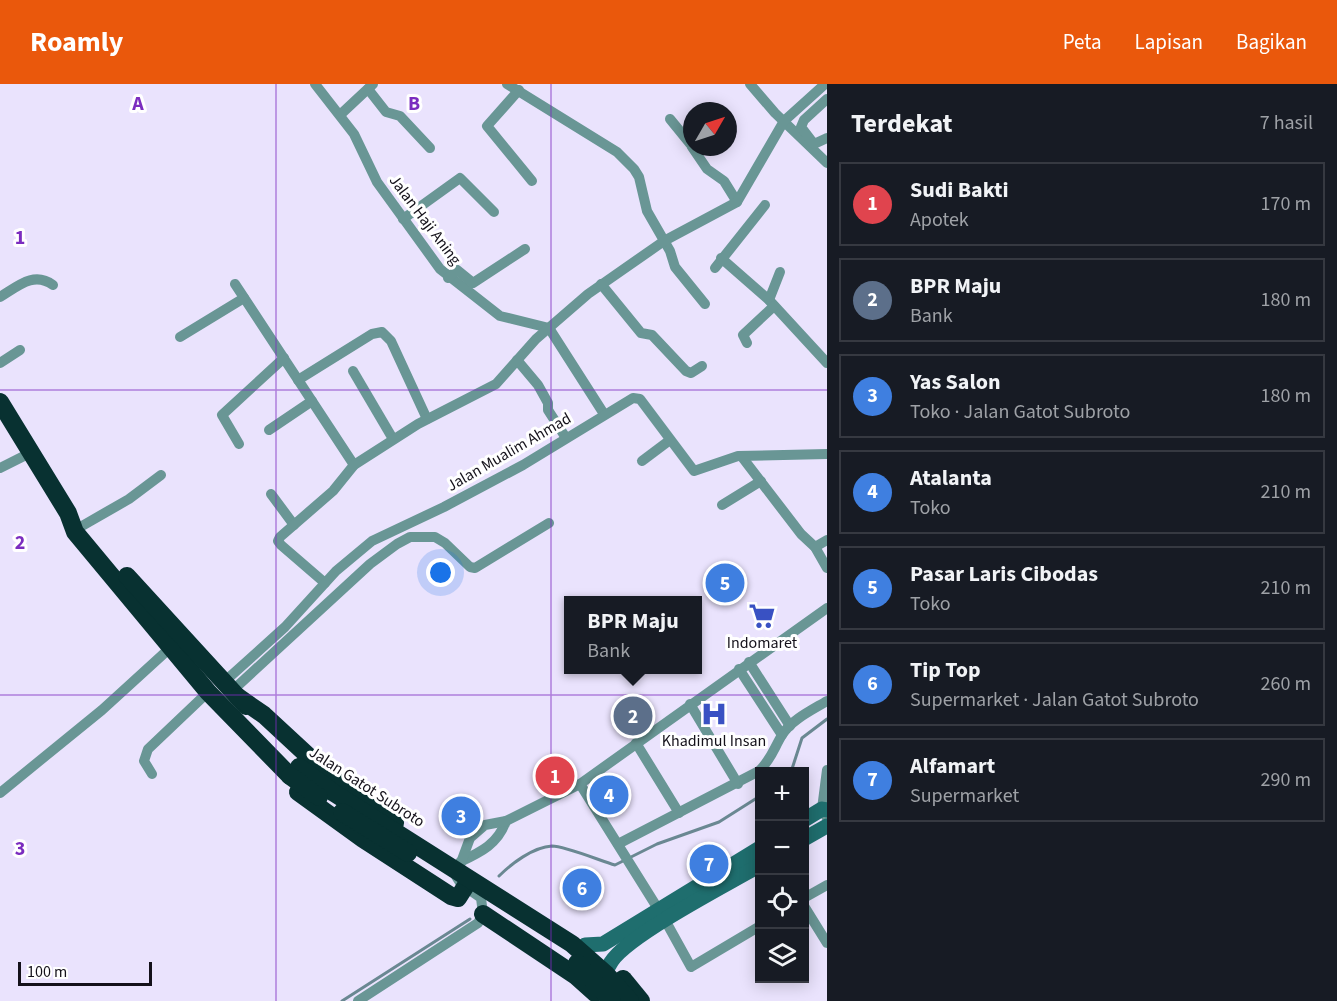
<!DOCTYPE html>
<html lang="id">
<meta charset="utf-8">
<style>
:root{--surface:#171b24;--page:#20242c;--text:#f1f3f6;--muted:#9ea1a6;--line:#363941;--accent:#ea580c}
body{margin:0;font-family:"Source Sans 3",sans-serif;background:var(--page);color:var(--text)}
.controls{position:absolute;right:18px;bottom:18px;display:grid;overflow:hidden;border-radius:0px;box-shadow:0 3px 15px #0003}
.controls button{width:54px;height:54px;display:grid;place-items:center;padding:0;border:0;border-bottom:2px solid var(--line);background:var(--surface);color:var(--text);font:30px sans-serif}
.compass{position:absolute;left:683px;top:18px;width:54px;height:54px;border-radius:50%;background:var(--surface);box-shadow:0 3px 15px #0003;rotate:51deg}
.scale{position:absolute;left:18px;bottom:15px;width:134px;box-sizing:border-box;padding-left:6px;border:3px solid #14111a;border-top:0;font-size:16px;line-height:21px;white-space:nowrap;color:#14111a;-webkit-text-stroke:4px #fff;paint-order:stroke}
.you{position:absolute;left:441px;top:489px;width:21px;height:21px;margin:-15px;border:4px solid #fff;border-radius:50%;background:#1a73e8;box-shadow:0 0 0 9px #1a73e833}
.badge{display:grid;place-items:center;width:39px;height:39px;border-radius:50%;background:var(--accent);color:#fff;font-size:20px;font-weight:700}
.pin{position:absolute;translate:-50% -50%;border:3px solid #fff;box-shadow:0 2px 6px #0006}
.popup{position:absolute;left:564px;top:512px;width:138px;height:78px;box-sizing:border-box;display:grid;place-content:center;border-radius:0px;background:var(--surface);filter:drop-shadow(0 2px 4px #0005);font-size:20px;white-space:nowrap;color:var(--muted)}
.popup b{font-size:22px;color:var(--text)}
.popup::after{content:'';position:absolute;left:50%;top:100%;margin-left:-12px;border:12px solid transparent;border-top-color:var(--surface)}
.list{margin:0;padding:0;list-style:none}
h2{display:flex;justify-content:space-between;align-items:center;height:78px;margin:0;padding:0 24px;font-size:26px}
h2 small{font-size:20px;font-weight:400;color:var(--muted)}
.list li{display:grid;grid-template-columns:39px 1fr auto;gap:18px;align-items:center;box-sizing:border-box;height:84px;margin:0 12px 12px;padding:0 12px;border:2px solid var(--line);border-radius:0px}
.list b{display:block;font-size:22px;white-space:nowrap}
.list p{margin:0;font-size:20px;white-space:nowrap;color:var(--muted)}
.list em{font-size:20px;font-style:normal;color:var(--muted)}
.icon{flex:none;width:33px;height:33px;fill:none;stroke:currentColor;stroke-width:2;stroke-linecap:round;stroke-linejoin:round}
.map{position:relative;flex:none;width:827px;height:917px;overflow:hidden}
header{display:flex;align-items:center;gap:36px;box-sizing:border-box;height:84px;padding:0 30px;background:var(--accent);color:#fff}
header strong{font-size:28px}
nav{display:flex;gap:33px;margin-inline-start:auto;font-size:21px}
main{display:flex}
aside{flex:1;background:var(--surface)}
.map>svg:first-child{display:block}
</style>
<header>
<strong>Roamly</strong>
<nav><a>Peta</a><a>Lapisan</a><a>Bagikan</a></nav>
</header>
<main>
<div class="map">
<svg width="827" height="917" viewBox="0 0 827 917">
<rect width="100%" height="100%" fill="#eae3fd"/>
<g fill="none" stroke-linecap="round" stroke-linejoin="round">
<g stroke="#6a8892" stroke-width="3">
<path d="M 791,688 L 802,654 L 827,635"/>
<path d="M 499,792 C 511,780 533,763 552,762 C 565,762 601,777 615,781 L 657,760 L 719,738 L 760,712"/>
<path d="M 342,917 L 470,835"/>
</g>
<g stroke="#699695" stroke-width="10">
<path d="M 315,0 L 354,50 L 377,98 L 440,185 L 500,232 L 549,244"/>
<path d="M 507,0 L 617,68 L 634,85 L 639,93 L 647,127 L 670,167 L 675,183 L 705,220"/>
<path d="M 750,0 L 775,29 L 827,79"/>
<path d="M 368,5 L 386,28 L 400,32 L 430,64"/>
<path d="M 519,6 L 487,42 L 532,97"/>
<path d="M 827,15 L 804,36 L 801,43 L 814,60 L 827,54"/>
<path d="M 341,30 L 373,0"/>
<path d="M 670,35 L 692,62"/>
<path d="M 692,63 L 707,85 L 724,97 L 737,118"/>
<path d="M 403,135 L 460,94 L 494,128"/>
<path d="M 721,174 L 769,216 L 827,279"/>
<path d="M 715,184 L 765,121"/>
<path d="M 448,194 L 457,186 L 473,199 L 525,165"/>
<path d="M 235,200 L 354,381"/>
<path d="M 601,200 L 641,249 L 652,251 L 686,287 L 691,289 L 702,282"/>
<path d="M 0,213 C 18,202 34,187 53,201"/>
<path d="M 769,216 L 780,188"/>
<path d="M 549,244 L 604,330"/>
<path d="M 180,253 L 244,214"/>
<path d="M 747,259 L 743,251 L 774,222"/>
<path d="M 517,276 L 538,301 L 548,319 L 548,326 L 566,354"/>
<path d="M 0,279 L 20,266"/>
<path d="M 353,287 L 393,355"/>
<path d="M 298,296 L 372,250 L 382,248 L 391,257 L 427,335"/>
<path d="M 269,346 L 312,317"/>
<path d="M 239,360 L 222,331 L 284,274"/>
<path d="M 742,373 L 801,450 L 815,463 L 827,484"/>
<path d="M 642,377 L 670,356"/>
<path d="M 0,384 L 30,369"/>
<path d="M 271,410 L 294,441"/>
<path d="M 722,421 L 761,397"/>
<path d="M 82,442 L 129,415 L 161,391"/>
<path d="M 815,463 L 827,456"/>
<path d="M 325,499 L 281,461 L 278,457 L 280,453 L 333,407 L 354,381 L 418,340 L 496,300 L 536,255 L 588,210 L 664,157 L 737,118 L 784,37 L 825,0"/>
<path d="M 749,578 L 790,642"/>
<path d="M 739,585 L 782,651"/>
<path d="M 224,598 L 285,543 L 336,487 L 372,457 L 444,423 L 523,381 L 633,314 L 640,315 L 694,387 L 738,372 L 827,370"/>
<path d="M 232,607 L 370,480 L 397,460 L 410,453 L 435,453 L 445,459 L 470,483 L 475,484 L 549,439"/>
<path d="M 690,620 L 738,700"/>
<path d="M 636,659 L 679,729"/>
<path d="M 827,686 L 822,725 L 827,734"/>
<path d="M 152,690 L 144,677 L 148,665 L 208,608"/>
<path d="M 580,700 L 665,836 L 691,883 L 760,842"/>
<path d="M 0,709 L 102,626 L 170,564"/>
<path d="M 618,760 L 759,687 C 771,676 774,664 782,651 C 791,636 812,626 827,617"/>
<path d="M 460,778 C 481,768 498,760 506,737"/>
<path d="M 804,814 L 827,801"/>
<path d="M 804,822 L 827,859"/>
<path d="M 358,917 L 478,839 L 483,830 L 481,814 L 461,800 L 456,792 L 470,754 L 485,741 L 506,737 L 580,700 L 827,524"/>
</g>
<g stroke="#1f6e6e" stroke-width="15">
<path d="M 804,736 L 822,725 L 827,726"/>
<path d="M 804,755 L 827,742"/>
<path d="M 585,861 L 603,860 L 760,764"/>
<path d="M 609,882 C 619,855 730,799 760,781"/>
</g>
<g stroke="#083131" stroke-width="18">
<path d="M 0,318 L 68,429 L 75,448 L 208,608 L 290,692"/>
<path d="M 127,492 L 246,622"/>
<path d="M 238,613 L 264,631 L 331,693 L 395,739"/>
<path d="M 298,708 L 363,755 L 451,812 L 458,814 L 465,803"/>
<path d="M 483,830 L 576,892 L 595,909"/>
<path d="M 623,895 L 641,917"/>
</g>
<g stroke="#083131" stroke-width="18">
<path d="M 299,683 L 334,709 L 572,860 L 606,890 L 630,917"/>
<path d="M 290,692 L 319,713"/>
<path d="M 342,728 L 408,769"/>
<path d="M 577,879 L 612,917"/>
</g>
</g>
<path fill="none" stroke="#7b2cbf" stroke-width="1.5" stroke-opacity="0.55" d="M 276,0 L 276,917M 551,0 L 551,917M 0,306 L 827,306M 0,611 L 827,611"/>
<defs>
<g id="supermarket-bare" transform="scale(2.07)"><path d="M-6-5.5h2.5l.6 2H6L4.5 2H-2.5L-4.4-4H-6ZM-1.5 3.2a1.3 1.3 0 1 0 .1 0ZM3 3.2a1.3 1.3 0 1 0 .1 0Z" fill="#3951c3" stroke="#fff" stroke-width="2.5" paint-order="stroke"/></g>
<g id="hospital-bare" transform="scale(2.07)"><path d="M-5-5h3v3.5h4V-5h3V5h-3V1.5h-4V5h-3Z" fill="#3951c3" stroke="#fff" stroke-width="2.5" paint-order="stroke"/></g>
</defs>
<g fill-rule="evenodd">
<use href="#supermarket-bare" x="762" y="532"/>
<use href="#hospital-bare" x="714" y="630"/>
</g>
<g text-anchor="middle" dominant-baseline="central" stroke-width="6" stroke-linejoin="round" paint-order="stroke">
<g font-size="16" fill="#14111a" stroke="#fff">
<text transform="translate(425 136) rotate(53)">Jalan Haji Aning</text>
<text transform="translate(509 368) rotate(-30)">Jalan Mualim Ahmad</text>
<text transform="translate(367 703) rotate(33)">Jalan Gatot Subroto</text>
</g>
<g font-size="16" fill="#14111a" stroke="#fff">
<text x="762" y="559">Indomaret</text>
<text x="714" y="657">Khadimul Insan</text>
</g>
</g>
<g font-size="20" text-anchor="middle" font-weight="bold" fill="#7b2cbf" stroke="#fff" stroke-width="6" stroke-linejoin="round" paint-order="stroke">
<text x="138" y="26">A</text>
<text x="414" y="26">B</text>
<text x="20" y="160">1</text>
<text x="20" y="465">2</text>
<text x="20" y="771">3</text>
</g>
</svg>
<div class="controls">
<button>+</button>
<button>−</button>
<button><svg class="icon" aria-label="locate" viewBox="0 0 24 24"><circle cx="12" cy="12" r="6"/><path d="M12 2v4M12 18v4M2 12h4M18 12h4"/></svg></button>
<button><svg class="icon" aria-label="layers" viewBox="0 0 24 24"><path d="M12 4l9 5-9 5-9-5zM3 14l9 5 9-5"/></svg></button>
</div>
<svg class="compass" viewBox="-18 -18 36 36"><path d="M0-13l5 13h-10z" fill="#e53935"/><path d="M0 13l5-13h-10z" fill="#9ea1a6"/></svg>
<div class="scale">100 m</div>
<div class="you"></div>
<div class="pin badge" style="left:555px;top:692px;background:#e0444e">1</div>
<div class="pin badge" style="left:633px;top:632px;background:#5c6f8a">2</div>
<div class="popup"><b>BPR Maju</b>Bank</div>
<div class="pin badge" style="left:461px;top:732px;background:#3f7fe0">3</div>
<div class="pin badge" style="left:609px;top:711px;background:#3f7fe0">4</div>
<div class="pin badge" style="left:725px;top:499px;background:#3f7fe0">5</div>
<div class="pin badge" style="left:582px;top:804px;background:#3f7fe0">6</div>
<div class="pin badge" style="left:709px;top:780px;background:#3f7fe0">7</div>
</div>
<aside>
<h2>Terdekat<small>7 hasil</small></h2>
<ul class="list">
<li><span class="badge" style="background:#e0444e">1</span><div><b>Sudi Bakti</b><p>Apotek</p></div><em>170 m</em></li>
<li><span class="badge" style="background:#5c6f8a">2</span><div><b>BPR Maju</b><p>Bank</p></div><em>180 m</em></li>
<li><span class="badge" style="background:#3f7fe0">3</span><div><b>Yas Salon</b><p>Toko · Jalan Gatot Subroto</p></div><em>180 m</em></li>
<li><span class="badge" style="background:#3f7fe0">4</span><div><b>Atalanta</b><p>Toko</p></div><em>210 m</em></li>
<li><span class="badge" style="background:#3f7fe0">5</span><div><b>Pasar Laris Cibodas</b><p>Toko</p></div><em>210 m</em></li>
<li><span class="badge" style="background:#3f7fe0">6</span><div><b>Tip Top</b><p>Supermarket · Jalan Gatot Subroto</p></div><em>260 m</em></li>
<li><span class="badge" style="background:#3f7fe0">7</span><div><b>Alfamart</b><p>Supermarket</p></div><em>290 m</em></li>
</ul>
</aside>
</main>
